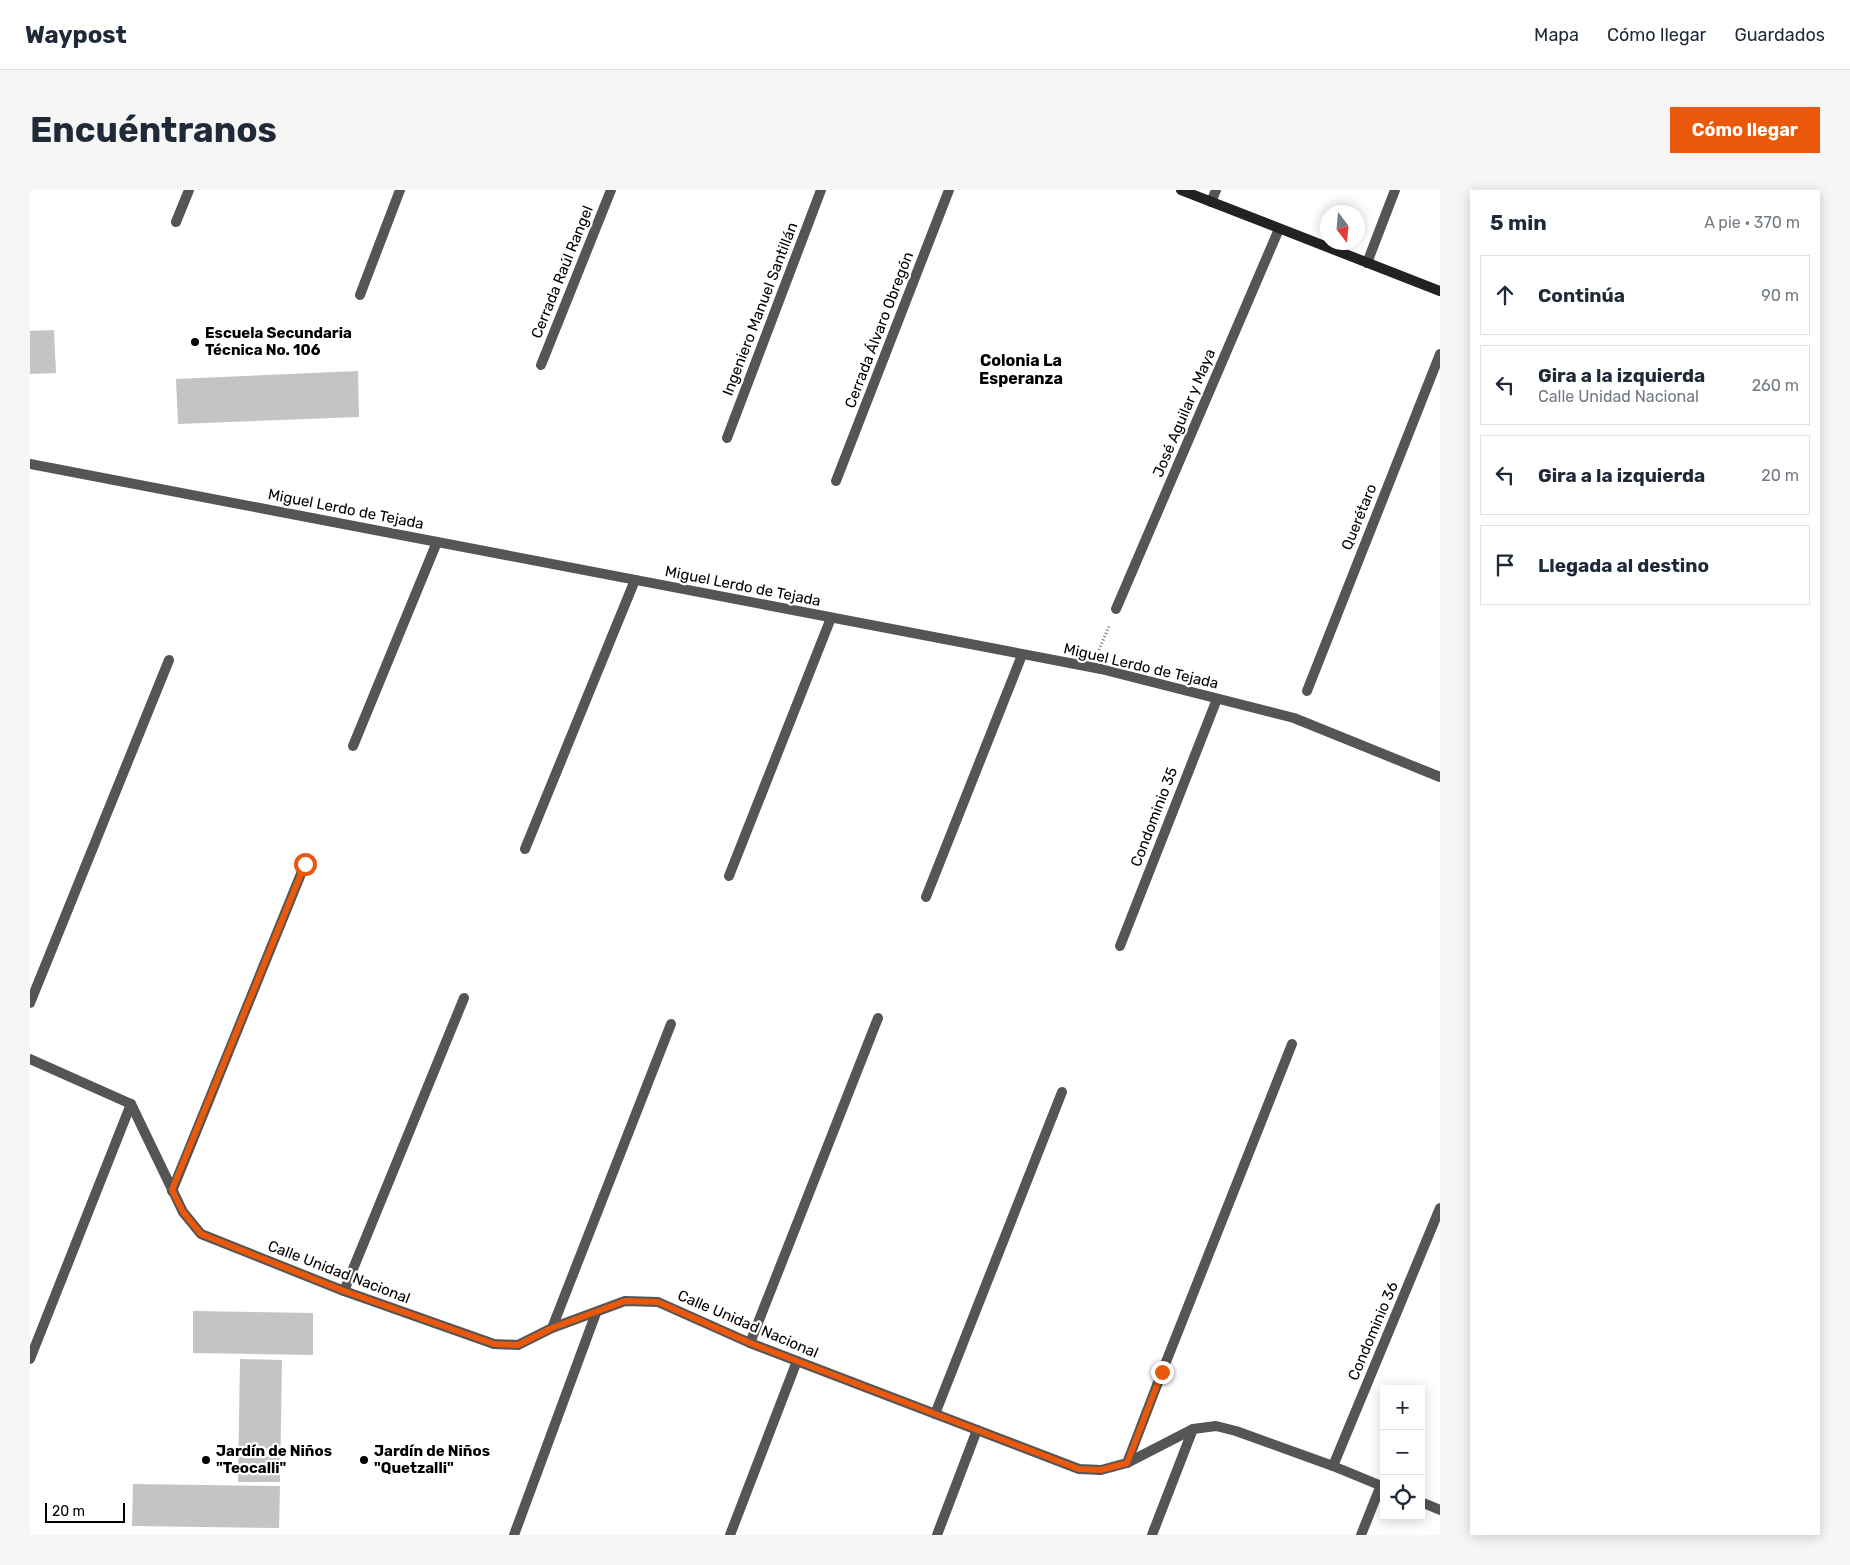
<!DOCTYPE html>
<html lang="es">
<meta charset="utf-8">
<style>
:root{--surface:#fff;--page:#f6f6f7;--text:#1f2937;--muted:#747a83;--line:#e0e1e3;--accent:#ea580c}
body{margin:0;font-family:Rubik,sans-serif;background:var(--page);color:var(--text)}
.controls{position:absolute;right:15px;bottom:15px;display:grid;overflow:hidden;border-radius:0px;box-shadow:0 2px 12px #0003}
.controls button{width:45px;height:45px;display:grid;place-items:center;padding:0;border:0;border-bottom:1px solid var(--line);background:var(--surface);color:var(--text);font:25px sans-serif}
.compass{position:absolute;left:1290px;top:15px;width:45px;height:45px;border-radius:50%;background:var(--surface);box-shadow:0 2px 12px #0003;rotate:164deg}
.scale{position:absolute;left:15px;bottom:12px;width:80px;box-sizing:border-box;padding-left:5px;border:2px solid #000;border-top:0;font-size:14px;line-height:18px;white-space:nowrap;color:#000;-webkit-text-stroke:4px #fff;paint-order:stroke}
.stop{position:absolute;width:15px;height:15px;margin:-11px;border:4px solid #ea580c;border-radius:50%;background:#fff}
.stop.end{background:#ea580c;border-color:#fff;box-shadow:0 1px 5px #0008}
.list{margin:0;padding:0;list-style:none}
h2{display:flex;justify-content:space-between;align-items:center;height:65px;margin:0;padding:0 20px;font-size:21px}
h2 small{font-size:16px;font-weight:400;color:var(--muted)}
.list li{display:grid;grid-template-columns:32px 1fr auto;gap:15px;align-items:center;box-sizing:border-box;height:80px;margin:0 10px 10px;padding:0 10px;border:1px solid var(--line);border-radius:0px}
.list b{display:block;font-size:19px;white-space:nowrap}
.list p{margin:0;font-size:16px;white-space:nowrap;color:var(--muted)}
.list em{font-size:16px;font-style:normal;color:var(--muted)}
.icon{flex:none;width:28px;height:28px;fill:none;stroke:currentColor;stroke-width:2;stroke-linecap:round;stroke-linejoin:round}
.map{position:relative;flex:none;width:1410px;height:1345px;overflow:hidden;border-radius:0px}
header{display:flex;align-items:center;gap:30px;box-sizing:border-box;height:70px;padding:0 25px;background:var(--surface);border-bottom:1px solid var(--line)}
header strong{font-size:24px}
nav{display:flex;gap:28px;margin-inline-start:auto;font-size:18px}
.intro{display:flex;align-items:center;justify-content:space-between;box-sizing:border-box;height:120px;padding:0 30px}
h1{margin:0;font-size:35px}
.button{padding:12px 22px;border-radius:0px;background:var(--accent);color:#fff;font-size:18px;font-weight:700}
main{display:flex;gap:30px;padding:0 30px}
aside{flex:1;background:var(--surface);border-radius:0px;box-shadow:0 2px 12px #0003}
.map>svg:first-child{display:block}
</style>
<header>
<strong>Waypost</strong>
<nav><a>Mapa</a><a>Cómo llegar</a><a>Guardados</a></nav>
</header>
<div class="intro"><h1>Encuéntranos</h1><a class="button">Cómo llegar</a></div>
<main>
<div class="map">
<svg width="1410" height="1345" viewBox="0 0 1410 1345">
<rect width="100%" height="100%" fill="#fff"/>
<g fill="#c4c4c4">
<path d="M 24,140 L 26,183 L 0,184 L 0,141 Z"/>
<path d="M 328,181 L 329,227 L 148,234 L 146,189 Z"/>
<path d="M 163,1121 L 283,1123 L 283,1165 L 163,1163 Z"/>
<path d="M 210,1169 L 252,1170 L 250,1292 L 208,1292 Z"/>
<path d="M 103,1294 L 250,1296 L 249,1338 L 102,1336 Z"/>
</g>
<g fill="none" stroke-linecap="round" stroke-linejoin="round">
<path stroke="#777" stroke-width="3" stroke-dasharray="1 2.5" stroke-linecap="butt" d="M 1069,460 L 1079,436"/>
<g stroke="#555" stroke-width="10">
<path d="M 1181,12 L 1186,0"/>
<path d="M 146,32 L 159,0"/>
<path d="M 1337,73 L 1365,0"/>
<path d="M 330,105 L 370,0"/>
<path d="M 511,175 L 581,0"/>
<path d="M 697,248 L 791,0"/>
<path d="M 0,274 L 1071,479 L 1264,528 L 1410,587"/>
<path d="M 806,291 L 919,0"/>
<path d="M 1086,419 L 1249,39"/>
<path d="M 1277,501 L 1410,164"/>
<path d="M 323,556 L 407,352"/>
<path d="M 495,659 L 605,390"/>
<path d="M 699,686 L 801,428"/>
<path d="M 896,707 L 992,465"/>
<path d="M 1090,756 L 1187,509"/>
<path d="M 0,813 L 139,470"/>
<path d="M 0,869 L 101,914 L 153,1022 L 171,1044 L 314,1101 L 464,1154 L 488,1155 L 522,1138 L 595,1111 L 628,1112 L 720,1153 L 1049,1279 L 1071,1280 L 1097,1273 L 1163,1239 L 1186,1236 L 1206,1241 L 1303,1276 L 1354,1297"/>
<path d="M 142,1001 L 275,674"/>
<path d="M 314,1101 L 434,808"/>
<path d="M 522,1138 L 641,834"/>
<path d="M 720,1153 L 848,828"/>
<path d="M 0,1169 L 101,914"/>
<path d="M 905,1224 L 1032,902"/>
<path d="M 1097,1273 L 1132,1182 L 1262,854"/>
<path d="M 1303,1276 L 1410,1018"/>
<path d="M 1391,1312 L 1410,1320"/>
<path d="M 484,1345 L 566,1123"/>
<path d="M 700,1345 L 767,1171"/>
<path d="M 907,1345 L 947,1240"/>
<path d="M 1122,1345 L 1163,1239"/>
<path d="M 1331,1345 L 1351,1295"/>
</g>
<path stroke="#222" stroke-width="10" d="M 1151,0 L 1410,101"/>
</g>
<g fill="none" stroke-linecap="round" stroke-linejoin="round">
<path stroke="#ea580c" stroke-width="6" d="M 275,674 L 142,1000 L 153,1022 L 171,1044 L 314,1101 L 464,1154 L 488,1155 L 522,1138 L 595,1111 L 628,1112 L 720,1153 L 1049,1279 L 1071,1280 L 1097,1273 L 1132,1182"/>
</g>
<g fill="#000" stroke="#fff" stroke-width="2">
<circle cx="165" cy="152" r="5"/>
<circle cx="176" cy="1270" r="5"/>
<circle cx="334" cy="1270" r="5"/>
</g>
<g text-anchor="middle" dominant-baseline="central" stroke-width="4.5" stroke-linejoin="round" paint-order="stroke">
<g font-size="15" fill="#000" stroke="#fff">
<text transform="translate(532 82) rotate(-68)">Cerrada Raúl Rangel</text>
<text transform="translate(730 119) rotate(-69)">Ingeniero Manuel Santillán</text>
<text transform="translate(849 140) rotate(-69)">Cerrada Álvaro Obregón</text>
<text transform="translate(1154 223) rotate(-67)">José Aguilar y Maya</text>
<text transform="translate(316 319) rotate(11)">Miguel Lerdo de Tejada</text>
<text transform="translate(1329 327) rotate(-68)">Querétaro</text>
<text transform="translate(713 396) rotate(11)">Miguel Lerdo de Tejada</text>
<text transform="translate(1111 476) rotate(13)">Miguel Lerdo de Tejada</text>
<text transform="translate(1124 627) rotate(-69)">Condominio 35</text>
<text transform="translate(309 1082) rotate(21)">Calle Unidad Nacional</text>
<text transform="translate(718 1134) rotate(23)">Calle Unidad Nacional</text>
<text transform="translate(1343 1141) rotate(-67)">Condominio 36</text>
</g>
<g font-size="15" font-weight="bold" fill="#000" stroke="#fff" text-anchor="start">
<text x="175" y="143">Escuela Secundaria<tspan x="175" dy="17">Técnica No. 106</tspan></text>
<text x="186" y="1261">Jardín de Niños<tspan x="186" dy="17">"Teocalli"</tspan></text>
<text x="344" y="1261">Jardín de Niños<tspan x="344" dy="17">"Quetzalli"</tspan></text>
</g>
<g font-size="16" font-weight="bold" fill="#000" stroke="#fff">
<text x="991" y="170">Colonia La<tspan x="991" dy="18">Esperanza</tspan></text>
</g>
</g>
</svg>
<div class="controls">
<button>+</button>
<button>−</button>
<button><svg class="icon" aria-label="locate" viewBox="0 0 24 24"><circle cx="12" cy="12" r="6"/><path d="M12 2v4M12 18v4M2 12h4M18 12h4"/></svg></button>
</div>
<svg class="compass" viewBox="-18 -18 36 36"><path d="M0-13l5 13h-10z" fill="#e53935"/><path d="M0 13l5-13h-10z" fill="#747a83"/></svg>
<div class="scale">20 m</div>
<div class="stop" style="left:275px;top:674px"></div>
<div class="stop end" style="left:1132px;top:1182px"></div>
</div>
<aside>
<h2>5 min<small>A pie · 370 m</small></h2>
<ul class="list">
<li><svg class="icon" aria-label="ahead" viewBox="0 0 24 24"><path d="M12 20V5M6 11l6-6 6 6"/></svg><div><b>Continúa</b></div><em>90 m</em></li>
<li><svg class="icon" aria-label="left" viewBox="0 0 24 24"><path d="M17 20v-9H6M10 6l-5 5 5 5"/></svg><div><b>Gira a la izquierda</b><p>Calle Unidad Nacional</p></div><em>260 m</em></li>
<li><svg class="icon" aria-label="left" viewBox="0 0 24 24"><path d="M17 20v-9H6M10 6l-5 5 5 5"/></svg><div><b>Gira a la izquierda</b></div><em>20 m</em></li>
<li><svg class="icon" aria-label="arrive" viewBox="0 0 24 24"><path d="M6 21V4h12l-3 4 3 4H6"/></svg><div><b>Llegada al destino</b></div></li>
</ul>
</aside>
</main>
